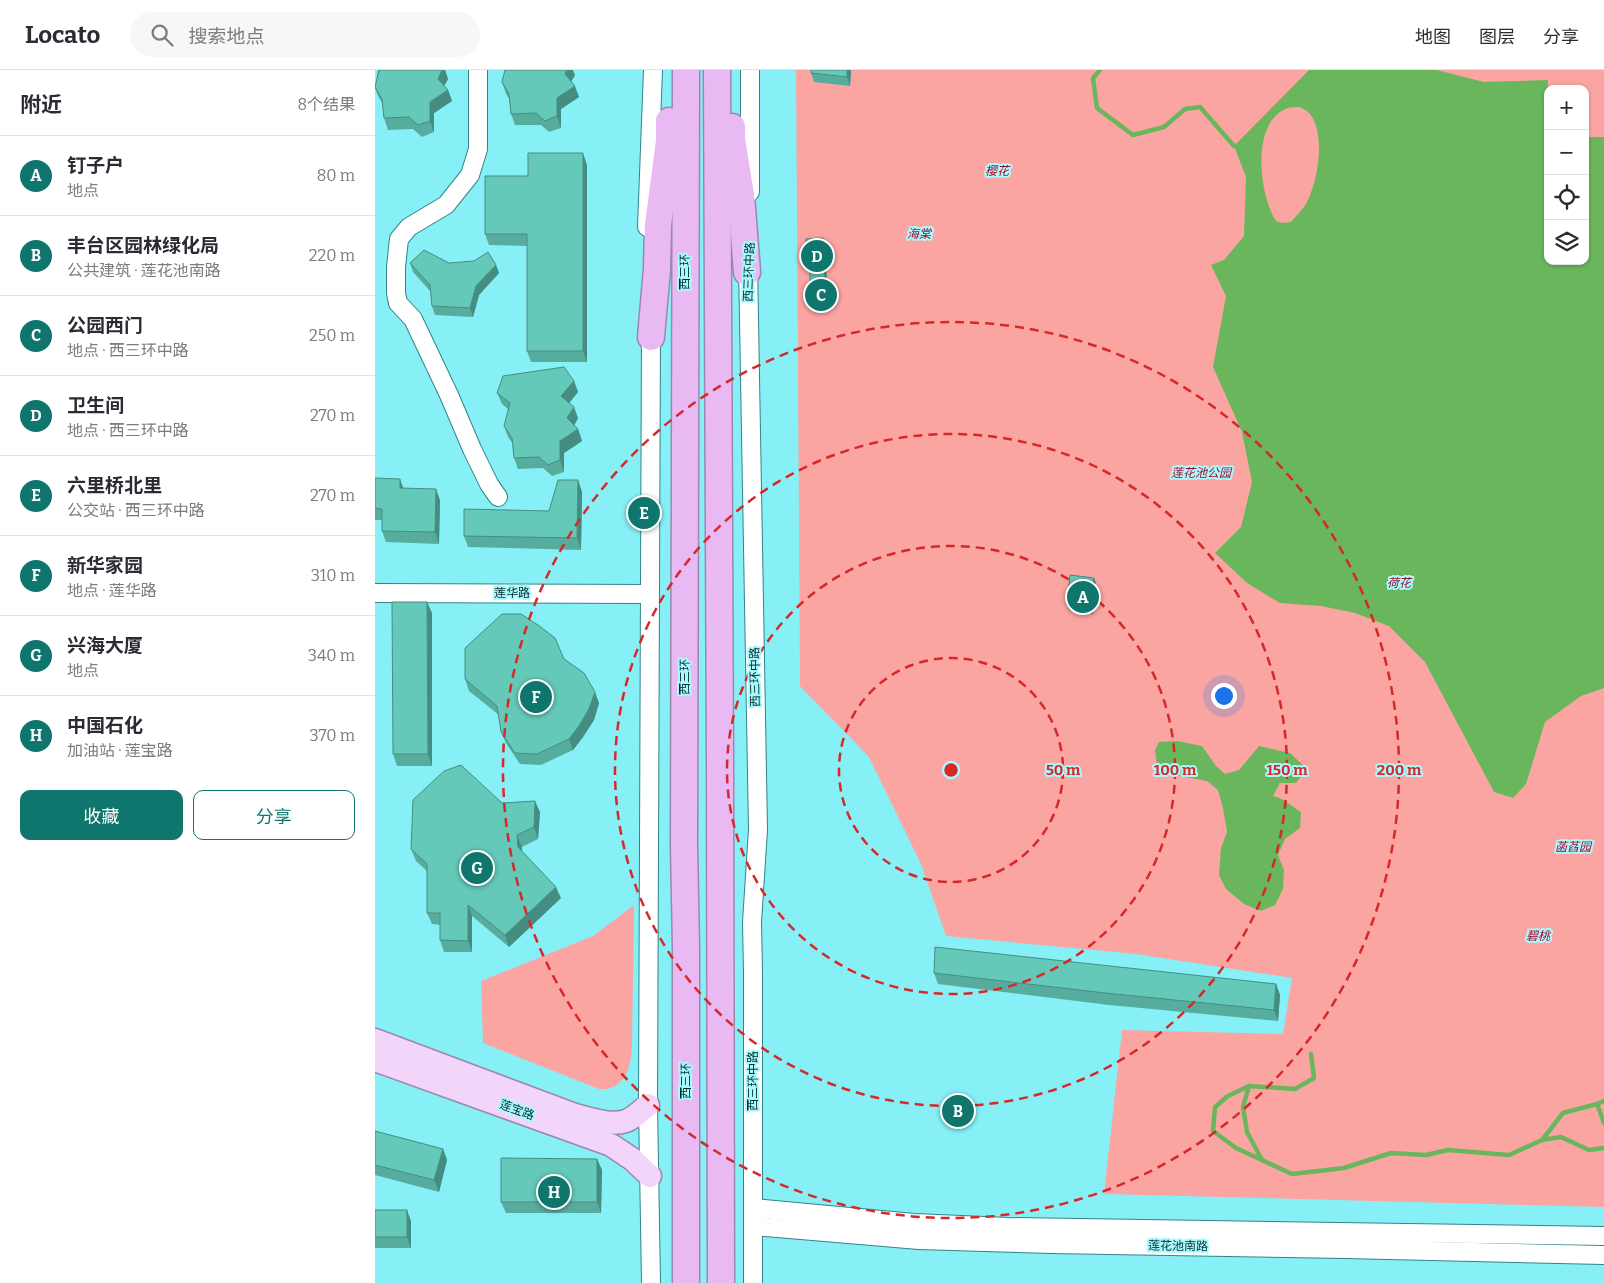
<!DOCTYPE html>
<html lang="zh">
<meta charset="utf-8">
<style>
:root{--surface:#fff;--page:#f7f7f7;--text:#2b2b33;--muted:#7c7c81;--line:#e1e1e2;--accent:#0f766e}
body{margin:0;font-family:Bitter,"Noto Sans SC",serif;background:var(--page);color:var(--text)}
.controls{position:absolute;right:15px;top:15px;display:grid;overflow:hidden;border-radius:10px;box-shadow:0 1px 4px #0004}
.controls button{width:45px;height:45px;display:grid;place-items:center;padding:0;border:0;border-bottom:1px solid var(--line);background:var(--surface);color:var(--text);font:25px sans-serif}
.you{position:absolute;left:848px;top:625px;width:18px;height:18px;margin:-12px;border:4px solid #fff;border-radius:50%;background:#1a73e8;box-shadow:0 0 0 8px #1a73e833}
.badge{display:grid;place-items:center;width:32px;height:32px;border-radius:50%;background:var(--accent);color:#fff;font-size:16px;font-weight:700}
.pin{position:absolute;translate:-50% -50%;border:2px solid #fff;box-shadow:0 1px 5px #0006}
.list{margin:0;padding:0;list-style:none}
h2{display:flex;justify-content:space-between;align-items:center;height:65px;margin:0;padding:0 20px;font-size:21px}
h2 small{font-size:16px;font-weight:400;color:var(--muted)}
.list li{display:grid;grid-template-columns:32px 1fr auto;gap:15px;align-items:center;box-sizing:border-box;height:80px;padding:0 20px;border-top:1px solid var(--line)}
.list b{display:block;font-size:19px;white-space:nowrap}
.list p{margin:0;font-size:16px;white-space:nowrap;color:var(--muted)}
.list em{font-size:16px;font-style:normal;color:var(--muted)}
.actions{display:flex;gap:10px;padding:15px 20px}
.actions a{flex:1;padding:11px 0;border:1px solid var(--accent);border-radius:10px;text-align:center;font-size:18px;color:var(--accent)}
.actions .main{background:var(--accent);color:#fff}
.icon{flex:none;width:28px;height:28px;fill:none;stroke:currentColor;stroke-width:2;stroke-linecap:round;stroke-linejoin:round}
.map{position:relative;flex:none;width:1229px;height:1213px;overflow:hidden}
header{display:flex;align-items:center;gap:30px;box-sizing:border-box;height:70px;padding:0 25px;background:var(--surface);border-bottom:1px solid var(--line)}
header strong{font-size:24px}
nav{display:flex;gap:28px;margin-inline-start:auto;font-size:18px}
.search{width:350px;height:45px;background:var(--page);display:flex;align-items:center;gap:12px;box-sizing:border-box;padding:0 18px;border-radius:28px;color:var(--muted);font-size:19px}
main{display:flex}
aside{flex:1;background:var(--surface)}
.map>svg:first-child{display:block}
</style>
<header>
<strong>Locato</strong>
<div class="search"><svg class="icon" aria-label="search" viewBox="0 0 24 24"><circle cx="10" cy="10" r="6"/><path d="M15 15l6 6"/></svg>搜索地点</div>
<nav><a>地图</a><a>图层</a><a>分享</a></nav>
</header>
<main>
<aside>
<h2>附近<small>8个结果</small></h2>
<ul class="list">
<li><span class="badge">A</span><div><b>钉子户</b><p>地点</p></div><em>80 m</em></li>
<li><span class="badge">B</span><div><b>丰台区园林绿化局</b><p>公共建筑 · 莲花池南路</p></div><em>220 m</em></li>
<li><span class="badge">C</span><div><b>公园西门</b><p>地点 · 西三环中路</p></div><em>250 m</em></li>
<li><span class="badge">D</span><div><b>卫生间</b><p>地点 · 西三环中路</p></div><em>270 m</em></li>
<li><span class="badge">E</span><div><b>六里桥北里</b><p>公交站 · 西三环中路</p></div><em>270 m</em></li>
<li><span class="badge">F</span><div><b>新华家园</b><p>地点 · 莲华路</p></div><em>310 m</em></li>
<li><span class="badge">G</span><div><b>兴海大厦</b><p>地点</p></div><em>340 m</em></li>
<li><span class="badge">H</span><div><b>中国石化</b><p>加油站 · 莲宝路</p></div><em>370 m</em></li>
</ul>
<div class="actions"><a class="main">收藏</a><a>分享</a></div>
</aside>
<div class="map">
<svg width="1229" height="1213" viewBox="0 0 1229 1213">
<rect width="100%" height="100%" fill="#87f0f7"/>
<g fill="#fba5a3" fill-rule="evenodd">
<path d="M 421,0 L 1229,0 L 1229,1137 L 729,1124 L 747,960 L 908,964 L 917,908 L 761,884 L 571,866 L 546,794 L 494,687 L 425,616 ZM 1173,19 L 1210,19 L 1210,191 L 1173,191 Z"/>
<path d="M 259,835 L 257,975 C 256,991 254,1011 236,1018 C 233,1019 227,1019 224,1019 L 108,973 L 106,911 L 218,866 Z"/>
</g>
<g fill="#6ab65c" fill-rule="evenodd">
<path d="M 934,0 L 1062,0 L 1109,12 L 1173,10 L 1173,191 L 1210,191 L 1210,67 L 1229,67 L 1229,618 L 1206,626 L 1170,652 L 1151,714 L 1138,728 L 1119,722 L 1050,592 L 1014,556 L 980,543 L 946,536 L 905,533 L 872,513 L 840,483 L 866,457 L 877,412 L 867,362 L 838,297 L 851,226 L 836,195 L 849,190 L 869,166 L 871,107 L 859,76 ZM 925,37 C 928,39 933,41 935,44 C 951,64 943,112 931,134 C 927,140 921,146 916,152 L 907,153 L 901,151 C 884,125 875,51 913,38 C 917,37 921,37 925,37 Z"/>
<path d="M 802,671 L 827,676 L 841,696 L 850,704 L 864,700 L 884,676 L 915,683 L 932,699 L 921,713 L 905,713 L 898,726 L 907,729 L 926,742 L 925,758 L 910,769 L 903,785 L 909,800 L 908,819 L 900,835 L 886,841 L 869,834 L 851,819 L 844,805 L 846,778 L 852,762 L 848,738 L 843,720 L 832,711 L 798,705 L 782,696 L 780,680 L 784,672 Z"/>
</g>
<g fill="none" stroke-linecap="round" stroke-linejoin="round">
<g stroke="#6ab65c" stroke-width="4.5">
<path d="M 725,0 L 718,8 L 722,38 L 758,65 L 789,57 L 810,39 L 825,37 L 859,76"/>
<path d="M 936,984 L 939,1008 L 920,1019 L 874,1016 L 853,1026 L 840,1037 L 838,1061 L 861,1078 L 917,1104 L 969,1098 L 1016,1083 L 1051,1085 L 1073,1080 L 1134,1085 L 1167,1070 L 1188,1043 L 1222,1034"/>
<path d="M 874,1016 L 868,1037 L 872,1062 L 887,1090"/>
<path d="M 1229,1031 L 1222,1034 L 1229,1053"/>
<path d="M 1167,1070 L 1186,1067 L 1214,1080 L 1229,1078"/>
</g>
<g stroke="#318489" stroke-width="20">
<g id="minor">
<path d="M 103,0 L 103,79 L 95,105 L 71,135 L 34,157 L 24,169 L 21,197 L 21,223 L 23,233 L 38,249 L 74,325 L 97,379 L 114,414 L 123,427"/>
<path d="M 375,122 L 375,0"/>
<path d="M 272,157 L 278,0"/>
<path d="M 373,193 L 383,760 L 377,852 L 378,902 L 378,1213"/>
<path d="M 276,258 L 273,1035 L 276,1213"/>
<path d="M 0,523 L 274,524"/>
<path d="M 378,1138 L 539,1153 L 633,1157 L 1229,1166"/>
<path d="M 378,1156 L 544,1170 L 676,1174 L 971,1179 L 1229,1185"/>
</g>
</g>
<g stroke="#9a88ae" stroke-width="25">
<g id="major">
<path d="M 0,970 L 200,1045 C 216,1049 235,1056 251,1051 C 259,1048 267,1040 273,1035"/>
<path d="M 0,990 L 236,1075 L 257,1089 L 275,1106"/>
</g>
</g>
<g stroke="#9a88ae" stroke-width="29">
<g id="highway">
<path d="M 311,0 L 309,777 L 311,877 L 311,1213"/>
<path d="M 342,0 L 345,695 L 346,1213"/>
<path d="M 357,57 L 357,69 L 366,125 L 372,202"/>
<path d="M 276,267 L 282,199 L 283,155 L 294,71 L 294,51"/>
</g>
</g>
<use href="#minor" stroke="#fff" stroke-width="18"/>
<use href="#major" stroke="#f2d5f8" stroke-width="22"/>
<use href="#highway" stroke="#e9b9f3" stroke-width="26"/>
</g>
<g fill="#56ad9e">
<path d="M 3,0 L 70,0 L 73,9 L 69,16 L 73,20 L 77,31 L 59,43 L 59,62 L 47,67 L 38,59 L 13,60 L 9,48 L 8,34 L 4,28 L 0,18 Z"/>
<path d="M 436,0 L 476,0 L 475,16 L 439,12 L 436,3 Z"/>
<path d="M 200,5 L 196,11 L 204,27 L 186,39 L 186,58 L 174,62 L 166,55 L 140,55 L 136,44 L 135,30 L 131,24 L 127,12 Z"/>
<path d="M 212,95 L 212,292 L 156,292 L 152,281 L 152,176 L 114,175 L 110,164 L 153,106 Z"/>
<path d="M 448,168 L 450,174 L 451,208 L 454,214 L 455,237 L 437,237 L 435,232 L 435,199 L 434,199 L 432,193 Z"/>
<path d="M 35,193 L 74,193 L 121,195 L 124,203 L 104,225 L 98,247 L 60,245 L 57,236 L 55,221 L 38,202 Z"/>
<path d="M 199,311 L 203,322 L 194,333 L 203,348 L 199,355 L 203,359 L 207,371 L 189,383 L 189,402 L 177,406 L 168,398 L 143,399 L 139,388 L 138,374 L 133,367 L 129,356 L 134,340 L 127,334 L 122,323 Z"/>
<path d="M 0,408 L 28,419 L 65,430 L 64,474 L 11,472 L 7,461 L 7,450 L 0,450 Z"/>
<path d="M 203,410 L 207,422 L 206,480 L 93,477 L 89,466 L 174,441 Z"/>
<path d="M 719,508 L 721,514 L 718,544 L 694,540 L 692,535 Z"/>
<path d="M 57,543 L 57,696 L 22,696 L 18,684 Z"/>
<path d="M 189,589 L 224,633 L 219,650 L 208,667 L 198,680 L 166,695 L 145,694 L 131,673 L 126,662 L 124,645 L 94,621 L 90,609 Z"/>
<path d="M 127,733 L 165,742 L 163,769 L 147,777 L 147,781 L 186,828 L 134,877 L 97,846 L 97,882 L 69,882 L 65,870 L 65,855 L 57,854 L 52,843 L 52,801 L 41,791 L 36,779 Z"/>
<path d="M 559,903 L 901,914 L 905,925 L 903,951 L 734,935 L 563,914 Z"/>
<path d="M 0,1061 L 68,1079 L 72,1090 L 64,1122 L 0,1105 Z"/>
<path d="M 222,1089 L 227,1100 L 226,1143 L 131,1143 L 126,1132 Z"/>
<path d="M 0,1140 L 36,1151 L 36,1178 L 0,1178 Z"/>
</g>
<g fill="#468d81">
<path d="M 67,0 L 70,0 L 73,9 L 67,20 L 63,9 Z"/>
<path d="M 192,0 L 198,0 L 200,5 L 194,16 L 190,4 Z"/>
<path d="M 472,0 L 476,0 L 475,16 L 472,7 Z"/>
<path d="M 200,16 L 204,27 L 186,39 L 186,58 L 182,46 L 182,28 Z"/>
<path d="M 73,20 L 77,31 L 59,43 L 59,62 L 55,51 L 55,32 Z"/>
<path d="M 208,83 L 212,95 L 212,292 L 208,281 Z"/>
<path d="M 448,168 L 450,174 L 452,214 L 450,208 Z"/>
<path d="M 121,195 L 124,203 L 104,225 L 98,247 L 95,238 L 101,216 Z"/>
<path d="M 452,208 L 454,214 L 455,237 L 453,231 Z"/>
<path d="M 199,311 L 203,322 L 191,337 L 186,326 Z"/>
<path d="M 199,337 L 203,348 L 197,360 L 192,348 Z"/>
<path d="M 203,359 L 207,371 L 189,383 L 189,402 L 185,390 L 185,371 Z"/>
<path d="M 25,409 L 29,420 L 25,418 Z"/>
<path d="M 203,410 L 207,422 L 206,480 L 202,468 Z"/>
<path d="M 61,419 L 65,430 L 64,474 L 60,462 Z"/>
<path d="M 719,508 L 721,514 L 718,544 L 716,538 Z"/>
<path d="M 52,532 L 57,543 L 57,696 L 53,684 Z"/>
<path d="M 220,622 L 224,633 L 219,650 L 208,667 L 198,680 L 194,669 Z"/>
<path d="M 160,731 L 165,742 L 163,769 L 159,757 Z"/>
<path d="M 142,765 L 147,777 L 147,789 L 143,777 Z"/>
<path d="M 181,817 L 186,828 L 134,877 L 130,865 Z"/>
<path d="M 93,835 L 97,846 L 97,882 L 93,871 Z"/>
<path d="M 901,914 L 905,925 L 903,951 L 899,940 Z"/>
<path d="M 68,1079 L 72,1090 L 64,1122 L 59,1110 Z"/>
<path d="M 222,1089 L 227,1100 L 226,1143 L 222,1132 Z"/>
<path d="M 32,1140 L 36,1151 L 36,1178 L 32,1167 Z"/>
</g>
<g fill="#64c9b8" stroke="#468d81">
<path d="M 4,0 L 67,0 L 63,9 L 73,20 L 55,32 L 55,51 L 43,55 L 34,47 L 9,48 L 7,29 L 0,17 Z"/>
<path d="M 130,0 L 192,0 L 190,4 L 200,16 L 182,28 L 182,46 L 170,51 L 161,43 L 136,44 L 134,24 L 127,12 Z"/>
<path d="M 436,0 L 472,0 L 472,7 L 436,3 Z"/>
<path d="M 153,83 L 208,83 L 208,281 L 152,281 L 152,164 L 110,164 L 110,106 L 153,106 Z"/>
<path d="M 448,168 L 450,208 L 452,208 L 453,231 L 435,232 L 435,193 L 432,193 L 431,169 Z"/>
<path d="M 49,180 L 74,193 L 99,191 L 113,182 L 121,195 L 101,216 L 95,238 L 57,236 L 55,215 L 35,193 Z"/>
<path d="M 189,297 L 199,311 L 186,326 L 199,337 L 192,348 L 203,359 L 185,371 L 185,390 L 173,395 L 164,387 L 139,388 L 137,368 L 129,356 L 135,333 L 122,323 L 128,306 Z"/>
<path d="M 0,408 L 25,409 L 25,418 L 61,419 L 60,462 L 7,461 L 7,439 L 0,438 Z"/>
<path d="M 183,410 L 203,410 L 202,468 L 89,466 L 89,439 L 174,441 Z"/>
<path d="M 695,505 L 719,508 L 716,538 L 692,535 Z"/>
<path d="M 17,532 L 52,532 L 53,684 L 18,684 Z"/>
<path d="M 127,544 L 146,544 L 163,555 L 180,568 L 189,589 L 209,603 L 220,622 L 214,639 L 204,656 L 194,669 L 162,684 L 140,683 L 126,662 L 122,636 L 90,609 L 90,578 Z"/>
<path d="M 86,695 L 127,733 L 160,731 L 159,757 L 142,765 L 143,777 L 181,817 L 130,865 L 93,835 L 93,871 L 65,870 L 65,843 L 52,843 L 52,794 L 36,779 L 38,730 L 69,701 Z"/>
<path d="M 560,877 L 901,914 L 899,940 L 730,923 L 559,903 Z"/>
<path d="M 0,1061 L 68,1079 L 59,1110 L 0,1095 Z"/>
<path d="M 126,1088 L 222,1089 L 222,1132 L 126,1132 Z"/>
<rect x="0" y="1140" width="32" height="27"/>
</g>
<g fill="none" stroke="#d62828" stroke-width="2.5" stroke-dasharray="9 6">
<circle cx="576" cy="700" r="112"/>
<circle cx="576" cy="700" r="224"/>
<circle cx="576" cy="700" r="336"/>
<circle cx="576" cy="700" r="448"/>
</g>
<g text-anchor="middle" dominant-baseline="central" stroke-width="4" stroke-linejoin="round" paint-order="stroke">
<g font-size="12" font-style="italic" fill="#a10a27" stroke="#a9faff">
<text x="622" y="101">樱花</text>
<text x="544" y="164">海棠</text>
<text x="826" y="403">莲花池公园</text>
<text x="1024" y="513">荷花</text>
<text x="1198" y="777">菡萏园</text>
<text x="1163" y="866">碧桃</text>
</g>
<g font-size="12" fill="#082c2e" stroke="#a9faff">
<text transform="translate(310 202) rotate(-90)">西三环</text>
<text transform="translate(374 202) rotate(-88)">西三环中路</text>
<text x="137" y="523">莲华路</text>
<text transform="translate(310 607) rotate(-90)">西三环</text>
<text transform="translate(380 607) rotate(-91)">西三环中路</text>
<text transform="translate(311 1011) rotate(-90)">西三环</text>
<text transform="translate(378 1011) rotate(-90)">西三环中路</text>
<text transform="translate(142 1040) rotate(20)">莲宝路</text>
<text transform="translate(803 1176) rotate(1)">莲花池南路</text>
</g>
</g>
<circle cx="576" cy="700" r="8" fill="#d62828" stroke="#a9faff" stroke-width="2.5"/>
<g font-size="15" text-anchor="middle" font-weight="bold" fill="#d62828" stroke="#a9faff" stroke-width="4" stroke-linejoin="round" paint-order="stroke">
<text x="688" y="705">50 m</text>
<text x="800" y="705">100 m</text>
<text x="912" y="705">150 m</text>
<text x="1024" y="705">200 m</text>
</g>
</svg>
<div class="controls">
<button>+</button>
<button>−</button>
<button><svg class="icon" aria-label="locate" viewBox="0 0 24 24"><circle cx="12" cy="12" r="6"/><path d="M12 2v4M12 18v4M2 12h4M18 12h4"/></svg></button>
<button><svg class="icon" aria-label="layers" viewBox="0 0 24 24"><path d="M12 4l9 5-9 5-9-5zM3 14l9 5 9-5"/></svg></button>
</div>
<div class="you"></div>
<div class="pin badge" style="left:708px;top:527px">A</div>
<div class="pin badge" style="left:583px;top:1041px">B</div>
<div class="pin badge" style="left:446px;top:225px">C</div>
<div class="pin badge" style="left:442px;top:186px">D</div>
<div class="pin badge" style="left:269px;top:443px">E</div>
<div class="pin badge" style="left:161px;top:627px">F</div>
<div class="pin badge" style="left:102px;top:798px">G</div>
<div class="pin badge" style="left:179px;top:1122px">H</div>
</div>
</main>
